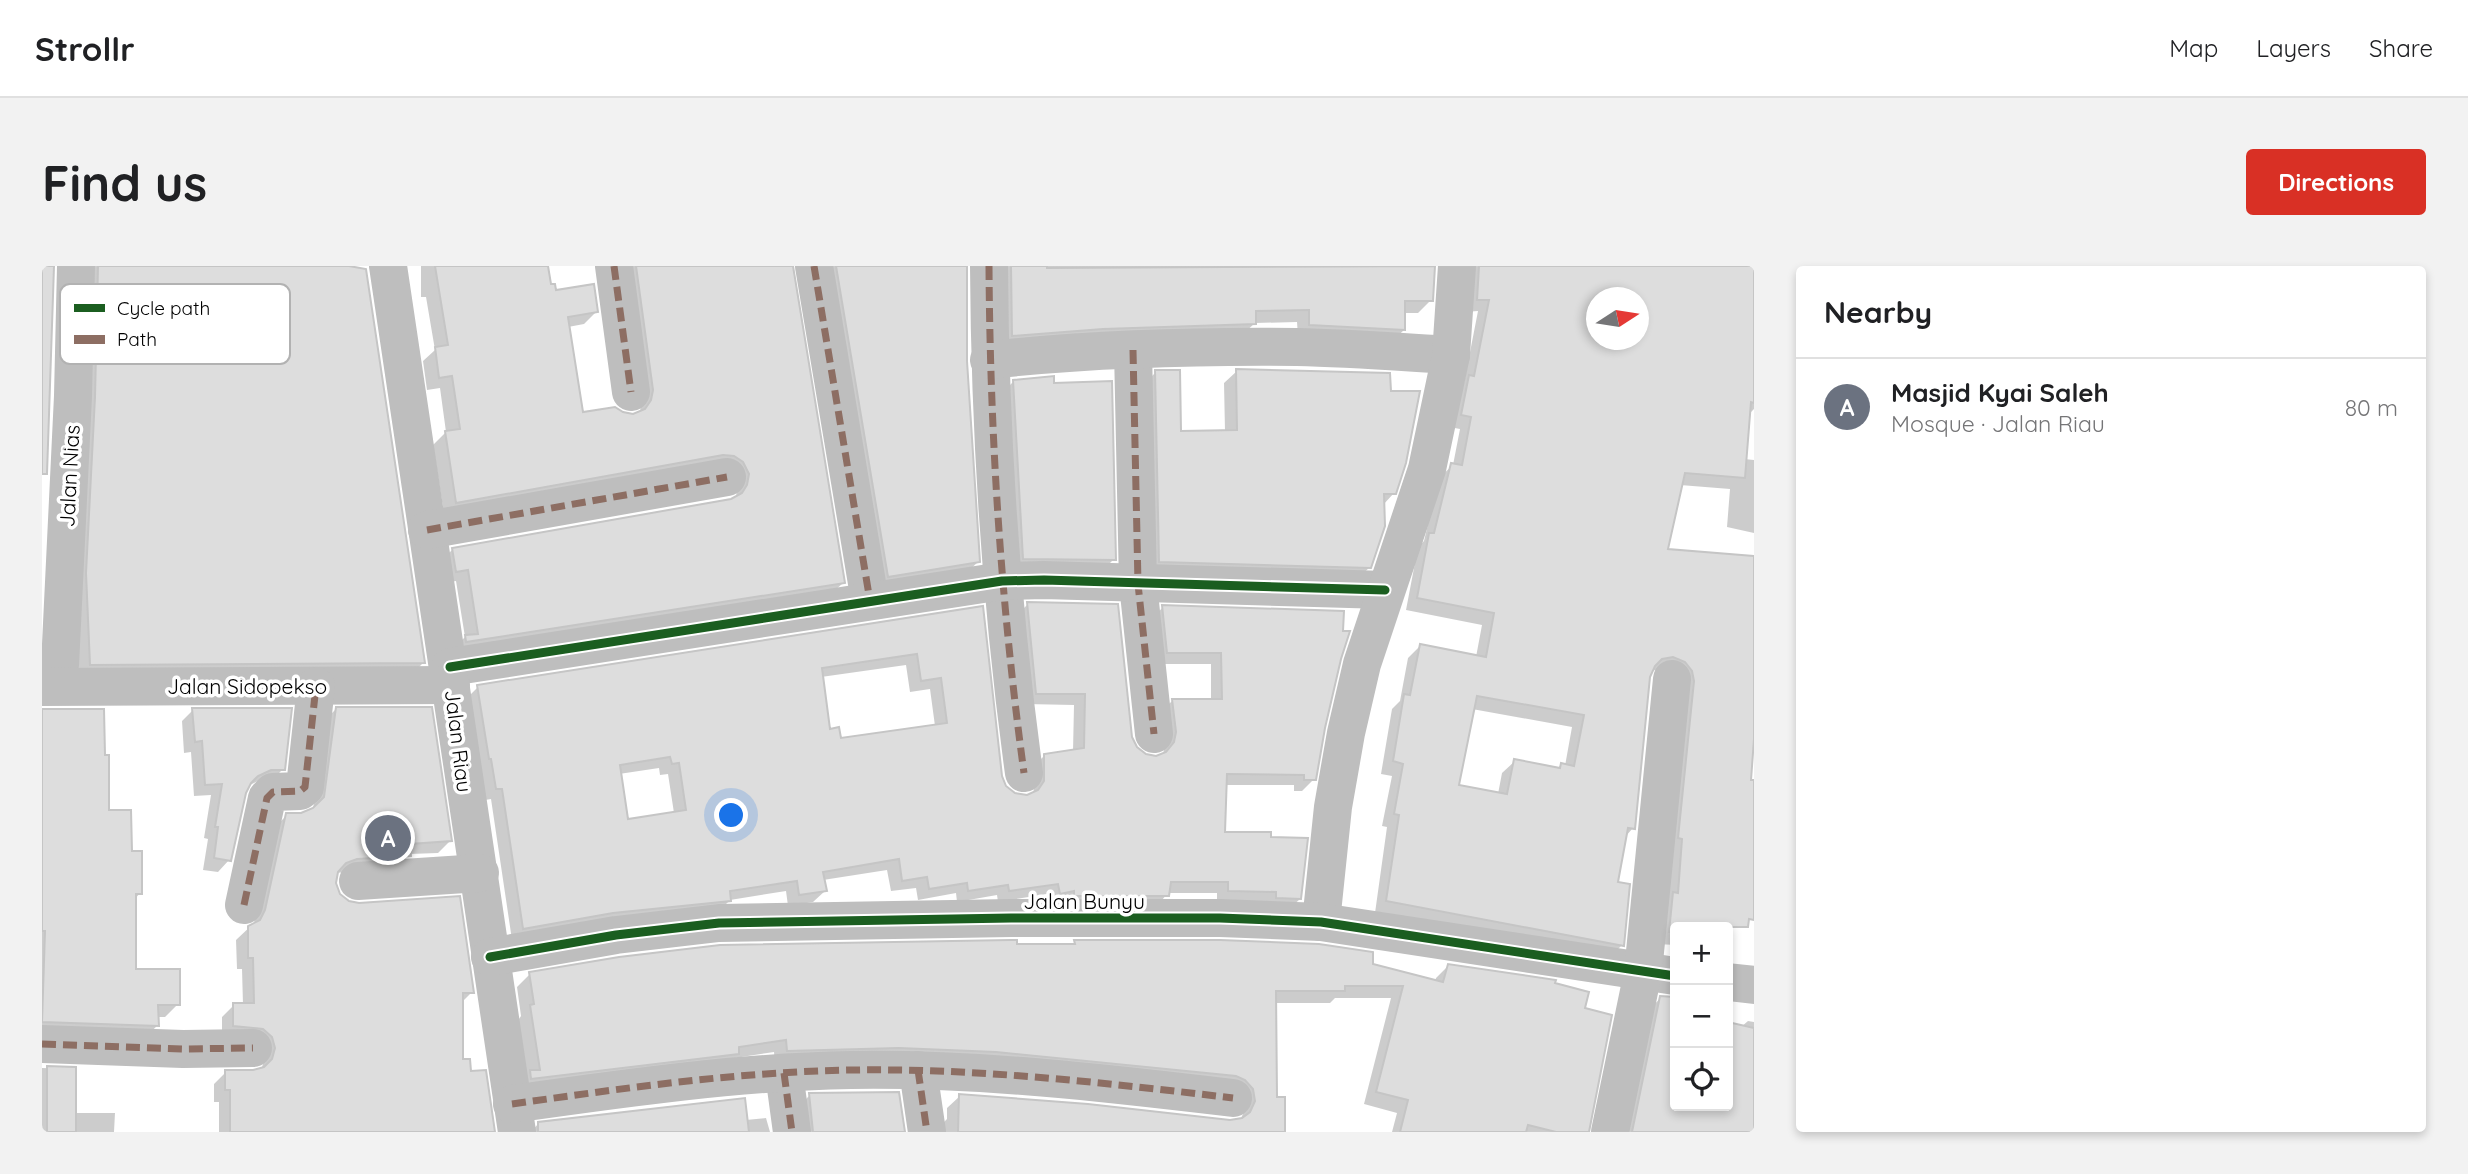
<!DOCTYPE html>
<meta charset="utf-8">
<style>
:root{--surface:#fff;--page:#f2f2f2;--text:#202124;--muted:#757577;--line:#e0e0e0;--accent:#d93025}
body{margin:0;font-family:Quicksand,sans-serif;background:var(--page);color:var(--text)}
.controls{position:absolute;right:21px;bottom:21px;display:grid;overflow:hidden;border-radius:7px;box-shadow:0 4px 10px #0003}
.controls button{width:63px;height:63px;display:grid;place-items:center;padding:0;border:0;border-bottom:2px solid var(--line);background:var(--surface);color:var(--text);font:35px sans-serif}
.compass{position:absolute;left:1544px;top:21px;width:63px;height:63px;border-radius:50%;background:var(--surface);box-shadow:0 4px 10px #0003;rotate:78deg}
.you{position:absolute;left:690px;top:550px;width:24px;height:24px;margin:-18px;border:5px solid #fff;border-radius:50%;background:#1a73e8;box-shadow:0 0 0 10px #1a73e833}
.badge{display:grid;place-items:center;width:46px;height:46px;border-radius:50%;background:var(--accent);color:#fff;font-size:23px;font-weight:700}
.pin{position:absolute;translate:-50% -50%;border:4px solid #fff;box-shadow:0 2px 7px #0006}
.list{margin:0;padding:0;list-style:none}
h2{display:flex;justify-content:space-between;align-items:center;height:91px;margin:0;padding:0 28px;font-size:30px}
h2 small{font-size:23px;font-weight:400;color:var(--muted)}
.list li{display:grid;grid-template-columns:46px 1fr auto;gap:21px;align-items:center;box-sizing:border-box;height:98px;padding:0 28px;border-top:2px solid var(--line)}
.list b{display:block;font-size:26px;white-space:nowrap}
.list p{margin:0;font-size:23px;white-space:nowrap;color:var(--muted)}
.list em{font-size:23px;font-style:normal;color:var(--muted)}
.icon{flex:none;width:38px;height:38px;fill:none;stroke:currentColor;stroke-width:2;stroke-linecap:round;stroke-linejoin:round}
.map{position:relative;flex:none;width:1712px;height:866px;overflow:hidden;border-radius:7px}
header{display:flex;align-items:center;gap:42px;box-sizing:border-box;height:98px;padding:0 35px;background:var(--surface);border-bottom:2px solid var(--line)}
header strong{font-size:33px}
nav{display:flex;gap:38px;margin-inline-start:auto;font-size:24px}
.intro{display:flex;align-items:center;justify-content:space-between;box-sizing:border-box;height:168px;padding:0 42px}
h1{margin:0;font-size:49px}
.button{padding:18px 32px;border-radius:7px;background:var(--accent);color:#fff;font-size:24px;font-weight:700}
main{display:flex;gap:42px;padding:0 42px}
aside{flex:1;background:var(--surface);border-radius:7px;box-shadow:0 4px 10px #0003}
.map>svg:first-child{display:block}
</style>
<header>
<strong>Strollr</strong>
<nav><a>Map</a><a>Layers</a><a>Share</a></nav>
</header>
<div class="intro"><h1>Find us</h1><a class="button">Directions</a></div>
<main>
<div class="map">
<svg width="1712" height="866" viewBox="0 0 1712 866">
<rect width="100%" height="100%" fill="#fff"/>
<g fill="#0003" fill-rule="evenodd">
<path d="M 49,0 L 299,0 L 381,397 L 370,408 L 37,409 L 34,319 Z"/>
<path d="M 379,0 L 504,0 L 507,21 L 512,26 L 554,46 L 542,58 L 526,61 L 540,148 L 591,149 L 598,147 L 599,137 L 579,0 L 749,0 L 801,317 L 788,329 L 411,383 L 423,371 L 414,315 L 402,317 L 398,296 L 411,283 L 689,234 L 694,232 L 695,221 L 402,248 L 391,179 L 404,166 L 398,122 L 385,124 L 381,95 L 393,84 L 384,31 L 379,31 Z"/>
<path d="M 778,0 L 923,0 L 924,95 L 936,296 L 923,308 L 834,322 Z"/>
<path d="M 952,0 L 1391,0 L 1389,34 L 1376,47 L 1362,47 L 1362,64 L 1349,76 L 1256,71 L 1255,56 L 1213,57 L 1200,69 L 958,81 Z"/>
<path d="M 1420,0 L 1712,0 L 1712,143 L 1706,149 L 1702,193 L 1712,194 L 1712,267 L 1685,261 L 1688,223 L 1638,219 L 1624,284 L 1700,588 L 1681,661 L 1633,661 L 1633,679 L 1615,678 L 1618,403 L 1609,405 L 1607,410 L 1591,562 L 1583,571 L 1574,617 L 1580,679 L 1567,692 L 1333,647 L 1345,561 L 1340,560 L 1350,510 L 1339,508 L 1350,443 L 1358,435 L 1366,392 L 1378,380 L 1434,391 L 1440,359 L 1364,344 L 1376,281 L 1382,275 L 1397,212 L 1411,199 L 1418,163 L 1407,161 L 1422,117 L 1436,45 L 1423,46 ZM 1554,32 L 1596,32 L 1596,74 L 1554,74 ZM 1430,443 L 1530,461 L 1523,500 L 1520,499 L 1515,503 L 1473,495 L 1460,507 L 1456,528 L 1415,520 Z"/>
<path d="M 1195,105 L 1352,227 L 1341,239 L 1328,301 L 1314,314 L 1105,308 L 1101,119 L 1114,106 L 1138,167 L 1183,166 L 1182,117 Z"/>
<path d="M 972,115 L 1072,293 L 1060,305 L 970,304 L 960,127 Z"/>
<path d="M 986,338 L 1089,471 L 1093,483 L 1103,490 L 1114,492 L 1121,489 L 1123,478 L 1119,446 L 1131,434 L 1169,435 L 1169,398 L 1114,398 L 1110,353 L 1121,341 L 1297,393 L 1272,513 L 1260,525 L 1252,525 L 1252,519 L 1183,519 L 1181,567 L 1228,573 L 1258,633 L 1246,644 L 1175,636 L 1175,627 L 1126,627 L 1114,641 L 1007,638 L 1005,628 L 956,636 L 955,629 L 915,636 L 914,627 L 876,634 L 874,622 L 849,625 L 845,604 L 781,614 L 783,625 L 771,636 L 746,640 L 744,625 L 688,634 L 676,646 L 470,674 L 449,533 L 443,534 L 425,432 L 436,421 L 940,342 L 959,510 L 964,522 L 974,529 L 984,530 L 991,528 L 993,517 L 991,501 L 1002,490 L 1031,485 L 1032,439 L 983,438 L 974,350 ZM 864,399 L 868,426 L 888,423 L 893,460 L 798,474 L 786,465 L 779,411 ZM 617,502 L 618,509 L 626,508 L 632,547 L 584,555 L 577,508 Z"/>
<path d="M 294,443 L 408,575 L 396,587 L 368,588 L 355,601 L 294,607 L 292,617 L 297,629 L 430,726 L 419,737 L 420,795 L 427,806 L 442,806 L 451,866 L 177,866 L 177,836 L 172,836 L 172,818 L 184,806 L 219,804 L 222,795 L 180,772 L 180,751 L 192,739 L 201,739 L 200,703 L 195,703 L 194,674 L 212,657 L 233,561 L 245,549 L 259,549 L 271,544 L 282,455 Z"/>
<path d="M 151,444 L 241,503 L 229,515 L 216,515 L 206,520 L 187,594 L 176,606 L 161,604 L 166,573 L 162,572 L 169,529 L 152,530 L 149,486 L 142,487 L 140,455 Z"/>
<path d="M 0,445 L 88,587 L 98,627 L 92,634 L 93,705 L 136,738 L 123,751 L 115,751 L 115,760 L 102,772 L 0,769 Z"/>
<path d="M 1033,676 L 1330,699 L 1393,716 L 1394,712 L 1407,699 L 1511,718 L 1541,743 L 1545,866 L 1350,866 L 1355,847 L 1322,838 L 1349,732 L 1293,732 L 1288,737 L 1232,737 L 1234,833 L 1241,833 L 1241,866 L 898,866 L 898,860 L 905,853 L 905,842 L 918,830 L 1189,855 L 1198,854 L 1201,848 L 733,797 L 732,786 L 477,825 L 477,753 L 479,750 L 475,721 L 488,708 L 973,679 L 1029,680 Z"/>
<path d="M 1619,732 L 1633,732 L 1633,840 L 1686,840 L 1686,757 L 1699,761 L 1706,755 L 1712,756 L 1712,866 L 1581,866 L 1606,744 Z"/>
<path d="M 0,802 L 32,803 L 32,847 L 73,847 L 72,866 L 0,866 Z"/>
<path d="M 856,828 L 861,866 L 759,866 L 756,841 L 768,829 Z"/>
<path d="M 724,852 L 728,866 L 489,866 L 496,858 L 704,854 Z"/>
</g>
<g fill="#ddd" stroke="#c5c5c5" stroke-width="2" fill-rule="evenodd">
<path d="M 0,0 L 12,0 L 5,208 L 0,208 Z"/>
<path d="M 56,0 L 307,0 L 324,3 L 383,397 L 48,399 L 44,307 L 53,131 Z"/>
<path d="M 393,0 L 506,0 L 509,18 L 513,18 L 514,24 L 552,18 L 556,46 L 526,51 L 541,146 L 573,141 L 581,146 L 591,148 L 603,143 L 609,134 L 611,124 L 594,0 L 751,0 L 803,317 L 424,376 L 423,369 L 436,368 L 426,304 L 414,306 L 410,282 L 689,233 L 700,227 L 705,219 L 707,208 L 701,196 L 692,190 L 681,189 L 414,237 L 403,165 L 418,163 L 410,110 L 397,112 L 393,81 L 406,79 Z"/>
<path d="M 794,0 L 925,0 L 925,95 L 938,296 L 846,311 Z"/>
<path d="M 969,0 L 1005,0 L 1005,2 L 1393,0 L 1391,35 L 1363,35 L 1363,64 L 1267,59 L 1267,44 L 1214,45 L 1214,58 L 1061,63 L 970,70 Z"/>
<path d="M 1437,0 L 1712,0 L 1712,137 L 1709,136 L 1703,212 L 1643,207 L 1626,283 L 1712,290 L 1712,473 L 1709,514 L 1712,514 L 1712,654 L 1707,653 L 1706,661 L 1633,661 L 1633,666 L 1627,666 L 1631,626 L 1636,627 L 1640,573 L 1636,572 L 1652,415 L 1650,405 L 1643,396 L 1631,391 L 1620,393 L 1613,400 L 1608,411 L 1593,563 L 1586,562 L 1576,616 L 1588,618 L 1582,680 L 1344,635 L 1357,549 L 1352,548 L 1361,498 L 1351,495 L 1362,428 L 1368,429 L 1378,378 L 1444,391 L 1452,347 L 1375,332 L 1387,267 L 1392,267 L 1409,197 L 1420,199 L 1429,151 L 1419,149 L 1427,109 L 1432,110 L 1447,34 L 1435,34 ZM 1555,32 L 1597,32 L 1597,74 L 1555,74 ZM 1435,430 L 1542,449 L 1532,500 L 1519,497 L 1518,502 L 1472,493 L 1465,528 L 1417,519 Z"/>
<path d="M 1194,103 L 1348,107 L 1349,125 L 1378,125 L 1364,197 L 1354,228 L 1342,228 L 1343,260 L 1329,302 L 1117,296 L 1113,104 L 1138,104 L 1139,165 L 1195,164 Z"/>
<path d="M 1012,110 L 1012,117 L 1070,115 L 1074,294 L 981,293 L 971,114 Z"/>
<path d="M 985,336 L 1076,338 L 1090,471 L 1095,481 L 1104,488 L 1114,490 L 1124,486 L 1132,476 L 1134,466 L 1130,433 L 1180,433 L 1179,387 L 1125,387 L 1120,339 L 1302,345 L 1301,365 L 1308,365 L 1299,393 L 1283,462 L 1274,514 L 1262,514 L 1262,509 L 1185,508 L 1183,566 L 1229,566 L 1229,571 L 1266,572 L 1259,633 L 1234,632 L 1234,626 L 1186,625 L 1186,616 L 1129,616 L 1127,630 L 1032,630 L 1032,625 L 1018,628 L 1016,618 L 967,625 L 966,619 L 926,625 L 925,617 L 887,623 L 885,611 L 860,615 L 857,593 L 781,606 L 785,625 L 757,629 L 755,615 L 688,625 L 689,635 L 571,647 L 481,663 L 460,523 L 454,523 L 449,493 L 447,493 L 435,419 L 941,340 L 960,510 L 964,520 L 973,527 L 985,529 L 996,524 L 1002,515 L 1002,488 L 1042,482 L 1043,428 L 994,428 ZM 875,388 L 879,415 L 899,412 L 905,457 L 799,472 L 797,461 L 788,463 L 780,402 ZM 628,491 L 630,498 L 637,497 L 644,544 L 586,553 L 578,499 Z"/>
<path d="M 294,441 L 390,441 L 410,575 L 368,578 L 369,590 L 315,593 L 304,597 L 296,606 L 294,617 L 298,628 L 307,635 L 317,637 L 418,630 L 432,727 L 421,727 L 421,793 L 428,793 L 429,805 L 444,804 L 453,866 L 188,866 L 188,824 L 183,824 L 183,804 L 211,804 L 222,801 L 230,793 L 233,782 L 230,771 L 221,763 L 191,760 L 191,737 L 212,737 L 211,692 L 206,692 L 206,660 L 218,654 L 223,644 L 244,547 L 259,547 L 271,542 L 282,531 Z"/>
<path d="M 150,442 L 250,442 L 243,504 L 229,504 L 216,510 L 209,517 L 204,527 L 189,595 L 172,592 L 176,561 L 173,561 L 180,518 L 163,519 L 160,475 L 153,476 Z"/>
<path d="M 0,443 L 62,443 L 63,489 L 67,489 L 67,544 L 89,544 L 90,585 L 100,585 L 100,628 L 94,628 L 94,703 L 138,703 L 138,739 L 116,739 L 117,760 L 0,756 L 3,665 L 0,665 Z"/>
<path d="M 969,674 L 975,674 L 975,678 L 1033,678 L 1032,674 L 1178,674 L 1277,678 L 1331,686 L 1331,698 L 1401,716 L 1406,698 L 1514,714 L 1513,717 L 1547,726 L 1543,742 L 1570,749 L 1547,866 L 1514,866 L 1486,859 L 1484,866 L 1358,866 L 1366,834 L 1334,826 L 1361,720 L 1303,720 L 1303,725 L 1234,725 L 1235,831 L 1243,831 L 1243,866 L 916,866 L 917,828 L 1046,838 L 1188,854 L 1200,852 L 1208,846 L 1213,835 L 1211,823 L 1203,814 L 1194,810 L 954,786 L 857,782 L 745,785 L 744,774 L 697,781 L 697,788 L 489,813 L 488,804 L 498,804 L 488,739 L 492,738 L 487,706 L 577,691 L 678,679 Z"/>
<path d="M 1618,730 L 1633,731 L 1633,840 L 1686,840 L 1686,756 L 1712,762 L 1712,866 L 1590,866 Z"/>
<path d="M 5,800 L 34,801 L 34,866 L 5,866 Z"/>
<path d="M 857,826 L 863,866 L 771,866 L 767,827 Z"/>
<path d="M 703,832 L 707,866 L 496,866 L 496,856 Z"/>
</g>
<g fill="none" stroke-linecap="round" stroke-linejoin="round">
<g stroke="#bebebe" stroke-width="38">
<path d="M 346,0 L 475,866"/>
<path d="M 572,0 L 589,126"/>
<path d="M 772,0 L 828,335"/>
<path d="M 947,0 C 948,169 959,339 982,507"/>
<path d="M 1091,84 L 1096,318 L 1112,468"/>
<path d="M 947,94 C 1049,83 1153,80 1255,81 C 1306,82 1358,86 1409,89"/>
<path d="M 385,264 L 685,211"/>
<path d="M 408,401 L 960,315 L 1002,314 L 1343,324"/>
<path d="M 17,420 L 31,130 L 34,0"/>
<path d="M 0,421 L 409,419"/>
<path d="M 316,615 L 438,607"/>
<path d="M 202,639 L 225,532 L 231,526 L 258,525 L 263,521 L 274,420"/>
<path d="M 1279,656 L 1291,541 L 1304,467 L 1320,398 L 1385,203 L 1409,89 L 1415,0"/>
<path d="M 448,691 L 574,669 L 677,657 L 969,652 L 1178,652 L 1279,656 L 1633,710"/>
<path d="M 1686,716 L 1712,719"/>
<path d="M 0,778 L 141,783 L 211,782"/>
<path d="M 876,804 L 885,866"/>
<path d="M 742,807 L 750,866"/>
<path d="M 470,838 C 583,822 695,806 809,804 C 936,802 1065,817 1191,832"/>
<path d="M 1568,866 L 1601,706 L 1630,413"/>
</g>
<g stroke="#8d6e63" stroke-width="7" stroke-dasharray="14 7" stroke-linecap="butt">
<path d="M 572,0 L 589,126"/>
<path d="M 772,0 L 828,335"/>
<path d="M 947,0 C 948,169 959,339 982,507"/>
<path d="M 1091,84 L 1096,318 L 1112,468"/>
<path d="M 385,264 L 685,211"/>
<path d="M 202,639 L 225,532 L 231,526 L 258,525 L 263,521 L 274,420"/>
<path d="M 0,778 L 141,783 L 211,782"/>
<path d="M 876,804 L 885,866"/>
<path d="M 742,807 L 750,866"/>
<path d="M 470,838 C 583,822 695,806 809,804 C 936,802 1065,817 1191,832"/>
</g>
<g stroke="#fff" stroke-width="13">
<g id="cycleway">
<path d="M 408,401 L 960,315 L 1002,314 L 1343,324"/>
<path d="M 448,691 L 574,669 L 677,657 L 969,652 L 1178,652 L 1279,656 L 1633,710"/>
</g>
</g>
<use href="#cycleway" stroke="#1b5e20" stroke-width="9"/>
</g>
<g text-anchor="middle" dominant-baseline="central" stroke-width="7" stroke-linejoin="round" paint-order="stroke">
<g font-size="21" fill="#000" stroke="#fff">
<text transform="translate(27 210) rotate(-87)">Jalan Nias</text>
<text x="205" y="420">Jalan Sidopekso</text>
<text transform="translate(417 475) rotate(83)">Jalan Riau</text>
<text x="1042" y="635">Jalan Bunyu</text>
</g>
</g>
<rect x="18" y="18" width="230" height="80" rx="10" fill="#fff" stroke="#b2b2b2" stroke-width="2"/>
<rect x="32" y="38" width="31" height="8" fill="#1b5e20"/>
<rect x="32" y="69" width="31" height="9" fill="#8d6e63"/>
<g font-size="19" fill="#000">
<text x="75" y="49">Cycle path</text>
<text x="75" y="80">Path</text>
</g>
</svg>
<div class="controls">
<button>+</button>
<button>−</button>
<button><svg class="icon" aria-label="locate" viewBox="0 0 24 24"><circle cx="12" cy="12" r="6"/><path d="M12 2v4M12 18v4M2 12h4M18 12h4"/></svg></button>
</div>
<svg class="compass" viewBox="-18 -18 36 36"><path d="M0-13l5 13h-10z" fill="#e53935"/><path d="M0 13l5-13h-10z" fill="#757577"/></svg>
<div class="you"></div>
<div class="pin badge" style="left:346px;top:572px;background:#6b7280">A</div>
</div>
<aside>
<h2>Nearby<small></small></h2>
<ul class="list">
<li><span class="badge" style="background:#6b7280">A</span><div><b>Masjid Kyai Saleh</b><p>Mosque · Jalan Riau</p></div><em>80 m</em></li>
</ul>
</aside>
</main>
